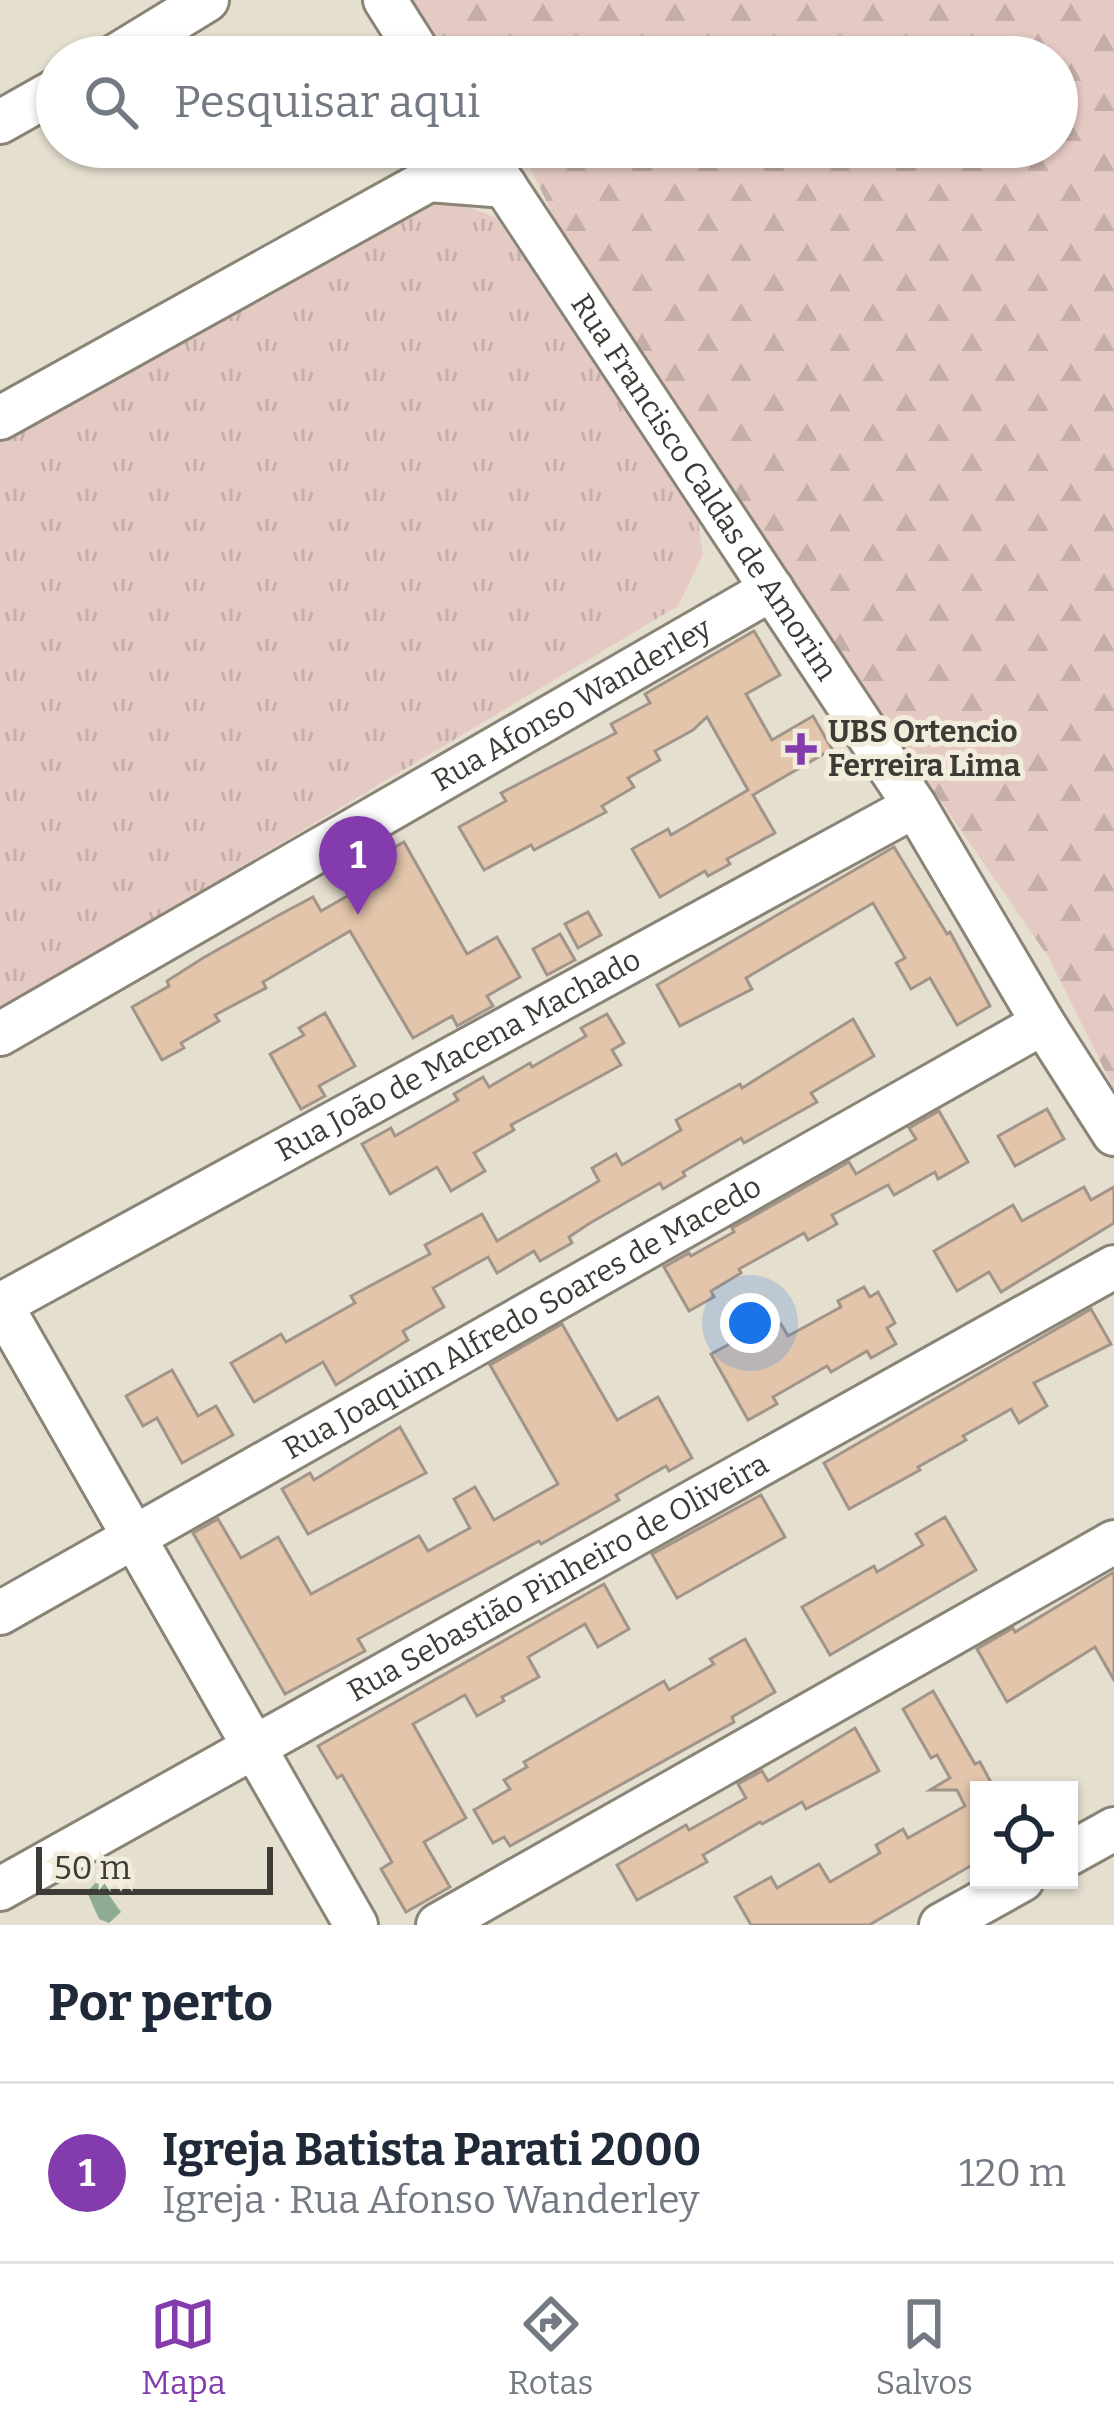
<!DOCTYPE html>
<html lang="pt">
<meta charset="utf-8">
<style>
:root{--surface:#fff;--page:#f6f6f7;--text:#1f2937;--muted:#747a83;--line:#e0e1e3;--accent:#833bad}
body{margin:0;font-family:Bitter,serif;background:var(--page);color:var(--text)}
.controls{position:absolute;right:36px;bottom:36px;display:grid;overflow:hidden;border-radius:0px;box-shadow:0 3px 9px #0004}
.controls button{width:108px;height:108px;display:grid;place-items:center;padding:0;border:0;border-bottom:3px solid var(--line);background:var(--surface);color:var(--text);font:60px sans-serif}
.scale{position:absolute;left:36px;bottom:30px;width:237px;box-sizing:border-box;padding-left:12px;border:6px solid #3d3b35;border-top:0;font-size:33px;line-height:42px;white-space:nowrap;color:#3d3b35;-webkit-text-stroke:9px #f2ecdc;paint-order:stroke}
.you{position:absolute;left:750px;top:1323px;width:42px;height:42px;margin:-30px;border:9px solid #fff;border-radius:50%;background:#1a73e8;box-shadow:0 0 0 18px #1a73e833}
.badge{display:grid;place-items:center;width:78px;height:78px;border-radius:50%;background:var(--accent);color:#fff;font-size:39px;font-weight:700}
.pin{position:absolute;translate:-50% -99px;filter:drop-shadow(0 3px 6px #0008)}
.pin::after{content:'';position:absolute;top:63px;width:42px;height:36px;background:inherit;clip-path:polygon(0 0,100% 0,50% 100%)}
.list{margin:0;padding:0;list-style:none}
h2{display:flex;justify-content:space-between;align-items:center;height:156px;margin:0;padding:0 48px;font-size:51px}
h2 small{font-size:39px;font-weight:400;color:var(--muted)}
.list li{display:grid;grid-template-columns:78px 1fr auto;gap:36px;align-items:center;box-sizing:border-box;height:180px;padding:0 48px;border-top:3px solid var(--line)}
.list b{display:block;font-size:45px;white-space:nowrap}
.list p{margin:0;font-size:39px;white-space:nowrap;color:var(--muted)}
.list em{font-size:39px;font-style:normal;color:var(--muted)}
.icon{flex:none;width:66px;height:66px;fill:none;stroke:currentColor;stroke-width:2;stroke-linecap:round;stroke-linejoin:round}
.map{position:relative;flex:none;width:1114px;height:1925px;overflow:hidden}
.search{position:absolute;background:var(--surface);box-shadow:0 3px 9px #0004;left:36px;right:36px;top:36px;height:132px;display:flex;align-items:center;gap:30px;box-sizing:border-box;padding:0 42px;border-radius:66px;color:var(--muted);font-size:45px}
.sheet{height:336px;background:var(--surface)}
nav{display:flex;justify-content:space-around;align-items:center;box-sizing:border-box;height:168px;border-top:3px solid var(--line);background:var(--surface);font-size:33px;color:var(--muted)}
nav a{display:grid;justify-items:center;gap:6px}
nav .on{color:var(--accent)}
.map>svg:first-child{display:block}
</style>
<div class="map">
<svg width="1114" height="1925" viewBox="0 0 1114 1925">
<defs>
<pattern id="grass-tufts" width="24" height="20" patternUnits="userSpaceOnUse" patternTransform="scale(3)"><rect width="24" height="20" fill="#e5cac3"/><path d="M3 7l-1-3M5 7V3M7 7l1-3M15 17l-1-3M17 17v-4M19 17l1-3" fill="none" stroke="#c5aea8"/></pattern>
<pattern id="forest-firs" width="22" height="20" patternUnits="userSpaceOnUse" patternTransform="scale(3)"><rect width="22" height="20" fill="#e5cac3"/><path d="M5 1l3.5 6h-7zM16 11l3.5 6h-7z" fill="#c5aea8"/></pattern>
</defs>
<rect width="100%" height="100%" fill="#e5dfcf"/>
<path fill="url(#grass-tufts)" d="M 428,202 L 455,202 L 497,218 L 698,522 L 703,554 L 678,606 L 0,1011 L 0,434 Z"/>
<path fill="url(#forest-firs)" d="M 411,0 L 1114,0 L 1114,1089 L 1049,958 L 753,529 L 566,242 L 530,167 L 514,147 L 1057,147 L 1057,57 L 445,57 Z"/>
<path fill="#8eac92" d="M 101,1877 L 109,1882 L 109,1895 L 121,1912 L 109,1923 L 99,1919 L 87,1892 Z"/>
<g fill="#e2c5ab" stroke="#a19488" stroke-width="3">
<path d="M 754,631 L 780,675 L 746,694 L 772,740 L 813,716 L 832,749 L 753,795 L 775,833 L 727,859 L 730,864 L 708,876 L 705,871 L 660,897 L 632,849 L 668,829 L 671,835 L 748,790 L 707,717 L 693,730 L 655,751 L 660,760 L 628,778 L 634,787 L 602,806 L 606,812 L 534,850 L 531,845 L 484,870 L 459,827 L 506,801 L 501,793 L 616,733 L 611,724 L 650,703 L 645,694 Z"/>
<path d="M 404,842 L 467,954 L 497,937 L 520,977 L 487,996 L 493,1006 L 457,1026 L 452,1016 L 413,1038 L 350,931 L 263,982 L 266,988 L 215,1015 L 219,1021 L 181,1043 L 184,1048 L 162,1060 L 132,1007 L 169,986 L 167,981 L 203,958 L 279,915 L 313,897 L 321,911 L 379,878 L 369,861 Z"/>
<path d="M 894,847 L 947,934 L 950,932 L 990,1006 L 957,1025 L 930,978 L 911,989 L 896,963 L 905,958 L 873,903 L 746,978 L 752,989 L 680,1026 L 657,985 Z"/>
<path d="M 588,912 L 601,935 L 578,948 L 565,924 Z"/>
<path d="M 560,934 L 575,960 L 547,975 L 533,949 Z"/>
<path d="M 325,1013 L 355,1066 L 319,1086 L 325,1096 L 301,1109 L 270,1054 L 304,1035 L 299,1028 Z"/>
<path d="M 607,1014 L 624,1043 L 612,1050 L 621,1065 L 511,1125 L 514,1130 L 474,1153 L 485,1171 L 451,1191 L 437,1167 L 390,1194 L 362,1144 L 391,1128 L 395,1136 L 458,1100 L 454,1094 L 483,1077 L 489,1087 L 530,1063 L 532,1067 L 586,1036 L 581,1028 Z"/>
<path d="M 853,1019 L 874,1056 L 811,1093 L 817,1102 L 744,1143 L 741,1138 L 683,1172 L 685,1176 L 663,1189 L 660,1183 L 590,1223 L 569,1237 L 572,1243 L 540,1261 L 534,1251 L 497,1273 L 488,1257 L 433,1288 L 444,1307 L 403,1331 L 408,1340 L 336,1385 L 323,1362 L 254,1402 L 231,1363 L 281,1334 L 286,1342 L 355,1303 L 351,1296 L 430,1254 L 425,1245 L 482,1214 L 497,1241 L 599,1181 L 592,1168 L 616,1154 L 622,1165 L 681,1130 L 676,1120 L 740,1084 L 742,1088 Z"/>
<path d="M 1047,1109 L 1064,1139 L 1015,1166 L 998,1136 Z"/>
<path d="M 939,1111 L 968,1162 L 938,1179 L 935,1172 L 894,1195 L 888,1185 L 832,1215 L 837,1224 L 808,1240 L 804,1233 L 739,1269 L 741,1273 L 711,1291 L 714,1297 L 689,1311 L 664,1267 L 689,1253 L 691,1256 L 734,1232 L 732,1228 L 849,1162 L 856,1174 L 916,1139 L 909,1128 Z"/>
<path d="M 1084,1187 L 1091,1200 L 1114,1187 L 1114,1223 L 1001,1292 L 989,1272 L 957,1291 L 934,1251 L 1013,1205 L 1022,1221 Z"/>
<path d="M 864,1287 L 870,1297 L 878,1292 L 895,1323 L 887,1328 L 896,1344 L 871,1358 L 867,1351 L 831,1372 L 827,1366 L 773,1397 L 777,1404 L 748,1420 L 711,1354 L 739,1339 L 743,1346 L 781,1324 L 788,1336 L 841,1307 L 838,1301 Z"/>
<path d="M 1091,1309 L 1111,1344 L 1034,1383 L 1047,1406 L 1019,1423 L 1011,1409 L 963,1436 L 966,1440 L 918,1467 L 920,1470 L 849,1509 L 824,1463 Z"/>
<path d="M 562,1324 L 617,1420 L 658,1397 L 692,1458 L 669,1471 L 666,1466 L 616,1495 L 619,1500 L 541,1544 L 539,1541 L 358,1639 L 365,1651 L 285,1694 L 193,1533 L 218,1519 L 241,1558 L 278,1537 L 311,1594 L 419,1536 L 428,1551 L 470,1528 L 454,1499 L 475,1487 L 494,1520 L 558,1484 L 490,1365 Z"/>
<path d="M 172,1370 L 198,1416 L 216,1406 L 233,1435 L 182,1463 L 157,1418 L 143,1426 L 126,1396 Z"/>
<path d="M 400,1427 L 426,1473 L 308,1534 L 282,1489 L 310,1473 L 314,1480 Z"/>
<path d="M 761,1495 L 785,1537 L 677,1598 L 652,1554 Z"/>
<path d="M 945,1517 L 976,1570 L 830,1655 L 802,1607 L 874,1566 L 877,1572 L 923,1545 L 916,1534 Z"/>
<path d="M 1114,1572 L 1114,1680 L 1095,1647 L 1007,1702 L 977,1649 L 1013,1628 L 1015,1632 Z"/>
<path d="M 604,1584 L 629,1629 L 598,1647 L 585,1624 L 528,1657 L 539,1677 L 502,1697 L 504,1701 L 477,1716 L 465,1695 L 413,1724 L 466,1818 L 424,1842 L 450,1887 L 406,1912 L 381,1869 L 392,1862 L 342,1775 L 337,1778 L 318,1746 Z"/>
<path d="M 745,1639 L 775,1692 L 732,1717 L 734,1722 L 510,1846 L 504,1837 L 493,1843 L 474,1810 L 510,1789 L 504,1780 L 527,1767 L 524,1762 L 664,1681 L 669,1690 L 714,1664 L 710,1659 Z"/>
<path d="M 933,1691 L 975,1764 L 980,1762 L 995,1790 L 979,1790 L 979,1861 L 869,1925 L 751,1925 L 735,1897 L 771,1877 L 777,1888 L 819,1864 L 830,1882 L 880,1853 L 876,1845 L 903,1829 L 908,1838 L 965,1806 L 957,1790 L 930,1790 L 950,1778 L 937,1755 L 931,1758 L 903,1709 Z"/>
<path d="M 855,1728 L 879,1771 L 806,1809 L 802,1802 L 762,1824 L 760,1822 L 703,1855 L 707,1862 L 637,1900 L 617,1865 L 686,1825 L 689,1830 L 746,1798 L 738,1784 L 762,1771 L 768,1781 Z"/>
</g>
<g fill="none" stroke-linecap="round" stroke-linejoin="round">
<g stroke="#898475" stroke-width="48">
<g id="minor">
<path d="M 385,0 L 421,57"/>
<path d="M 114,57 L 207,0"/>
<path d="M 0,122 L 57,90"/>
<path id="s1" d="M 479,147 L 915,806 L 1043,1023 L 1114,1134"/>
<path d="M 0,418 L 429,180 L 505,186"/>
<path id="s2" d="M 0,1034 L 772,589"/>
<path d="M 0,1303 L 356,1925"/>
<path id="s3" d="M 0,1305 L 915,806"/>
<path id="s4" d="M 0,1613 L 1043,1023"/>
<path d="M 1069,1854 L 1114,1829"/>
<path id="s5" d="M 0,1889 L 1114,1267"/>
<path d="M 438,1925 L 1114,1542"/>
<path d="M 941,1925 L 1022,1880"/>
</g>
</g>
<use href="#minor" stroke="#fff" stroke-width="42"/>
</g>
<path fill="#833bad" stroke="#f2ecdc" stroke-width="4.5" d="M795 731h12v12h12v12h-12v12h-12v-12h-12v-12h12z"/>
<g text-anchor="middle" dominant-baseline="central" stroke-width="10" stroke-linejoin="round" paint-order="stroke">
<g font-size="30" fill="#3d3b35" stroke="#f2ecdc">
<text stroke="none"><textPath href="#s1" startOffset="408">Rua Francisco Caldas de Amorim</textPath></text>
<text stroke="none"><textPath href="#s2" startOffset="660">Rua Afonso Wanderley</textPath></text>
<text stroke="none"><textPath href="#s3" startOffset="522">Rua João de Macena Machado</textPath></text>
<text stroke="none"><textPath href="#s4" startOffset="600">Rua Joaquim Alfredo Soares de Macedo</textPath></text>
<text stroke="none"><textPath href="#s5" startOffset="639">Rua Sebastião Pinheiro de Oliveira</textPath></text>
</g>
<g font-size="30" font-weight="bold" fill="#3d3b35" stroke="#f2ecdc" text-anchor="start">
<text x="828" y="732">UBS Ortencio<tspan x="828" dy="34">Ferreira Lima</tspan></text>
</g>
</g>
</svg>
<div class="controls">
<button><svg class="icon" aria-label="locate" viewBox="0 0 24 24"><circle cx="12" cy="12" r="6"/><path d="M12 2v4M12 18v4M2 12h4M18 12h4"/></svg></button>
</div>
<div class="scale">50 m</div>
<div class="you"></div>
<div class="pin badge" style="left:358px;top:915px">1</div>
<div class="search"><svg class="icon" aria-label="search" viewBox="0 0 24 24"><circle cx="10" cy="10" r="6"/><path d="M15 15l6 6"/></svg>Pesquisar aqui</div>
</div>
<section class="sheet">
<h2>Por perto<small></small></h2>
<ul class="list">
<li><span class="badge">1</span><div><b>Igreja Batista Parati 2000</b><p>Igreja · Rua Afonso Wanderley</p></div><em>120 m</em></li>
</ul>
</section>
<nav>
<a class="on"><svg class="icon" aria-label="map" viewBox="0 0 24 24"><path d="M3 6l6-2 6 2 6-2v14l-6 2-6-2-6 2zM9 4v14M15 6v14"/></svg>Mapa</a>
<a><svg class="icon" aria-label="directions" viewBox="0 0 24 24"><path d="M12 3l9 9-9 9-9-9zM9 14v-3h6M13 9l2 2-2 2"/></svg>Rotas</a>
<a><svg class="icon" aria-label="saved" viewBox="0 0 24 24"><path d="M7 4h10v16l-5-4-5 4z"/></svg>Salvos</a>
</nav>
